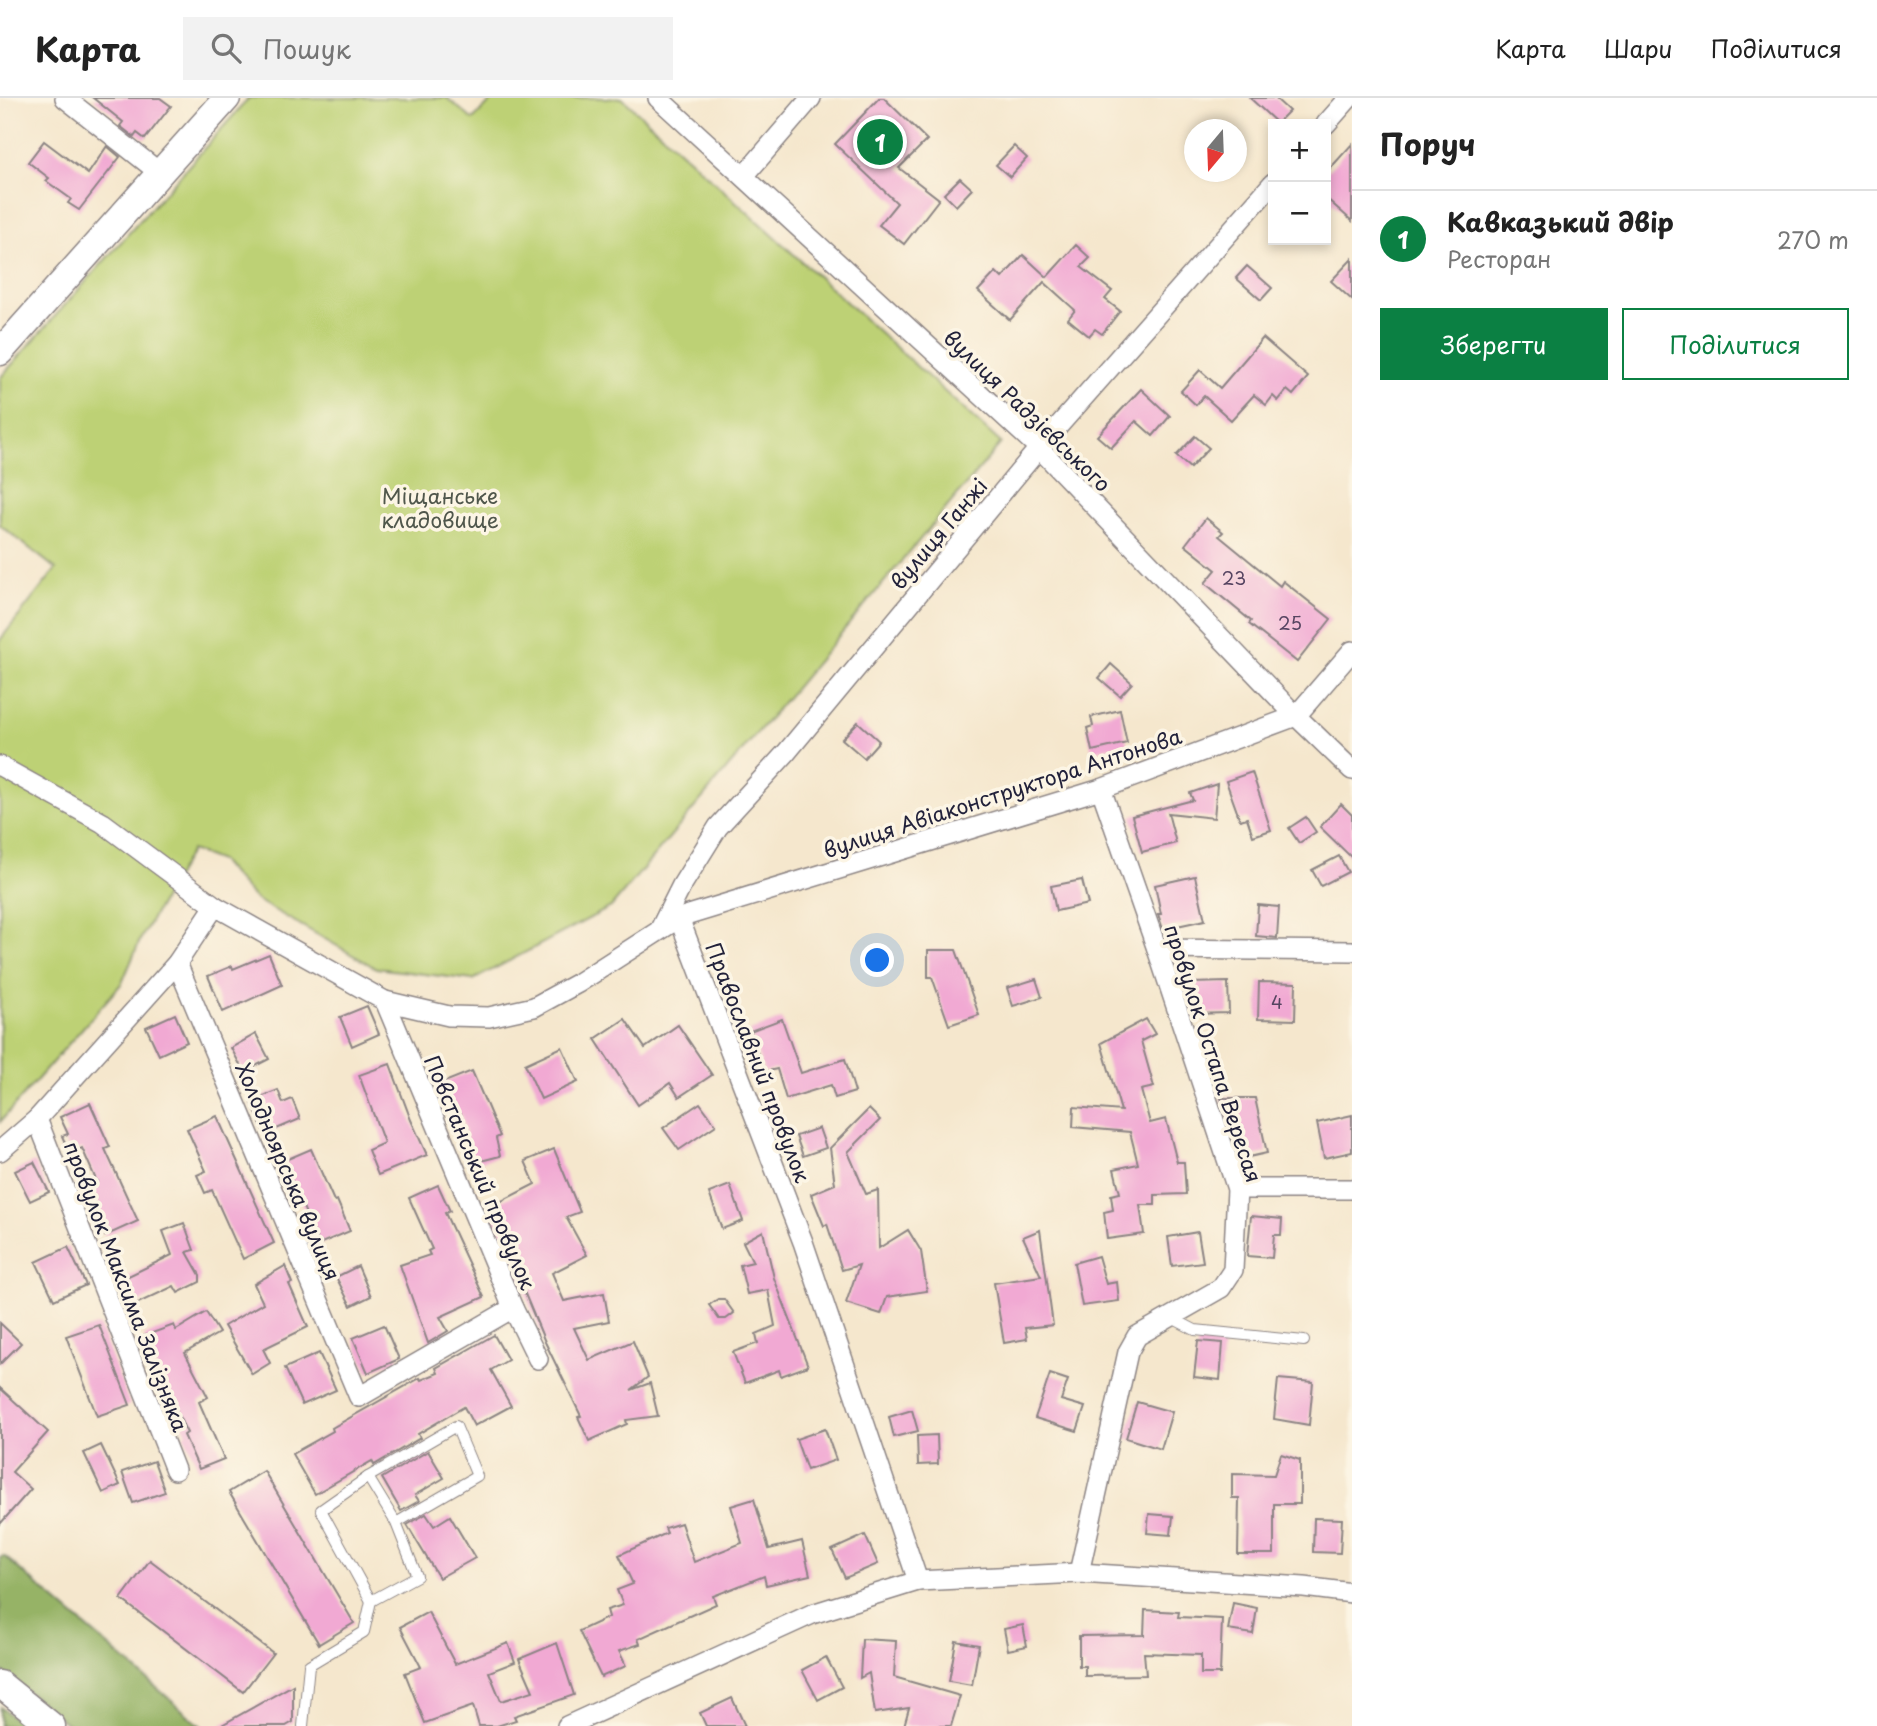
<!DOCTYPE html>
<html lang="uk">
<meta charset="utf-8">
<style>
:root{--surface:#fff;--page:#f2f2f2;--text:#222;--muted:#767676;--line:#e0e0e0;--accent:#0b8043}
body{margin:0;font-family:"Playpen Sans",sans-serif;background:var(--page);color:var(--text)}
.controls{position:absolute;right:21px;top:21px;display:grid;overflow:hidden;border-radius:0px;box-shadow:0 4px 10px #0003}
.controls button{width:63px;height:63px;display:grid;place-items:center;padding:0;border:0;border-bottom:2px solid var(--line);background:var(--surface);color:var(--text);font:35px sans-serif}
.compass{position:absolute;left:1184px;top:21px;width:63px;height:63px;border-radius:50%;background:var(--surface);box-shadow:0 4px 10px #0003;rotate:199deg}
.you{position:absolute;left:878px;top:863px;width:24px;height:24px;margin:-18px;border:5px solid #fff;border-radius:50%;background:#1a73e8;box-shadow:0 0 0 10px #1a73e833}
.badge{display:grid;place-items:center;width:46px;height:46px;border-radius:50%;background:var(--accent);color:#fff;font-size:23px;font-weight:700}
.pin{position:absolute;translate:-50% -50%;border:4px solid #fff;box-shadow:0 2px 7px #0006}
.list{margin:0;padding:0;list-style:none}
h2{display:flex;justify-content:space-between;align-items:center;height:91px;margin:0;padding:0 28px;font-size:30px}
h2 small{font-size:23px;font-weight:400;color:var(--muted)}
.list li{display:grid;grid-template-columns:46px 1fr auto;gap:21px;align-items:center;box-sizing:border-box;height:98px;padding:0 28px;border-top:2px solid var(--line)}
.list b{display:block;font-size:26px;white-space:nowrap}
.list p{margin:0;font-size:23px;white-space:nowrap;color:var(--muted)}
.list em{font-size:23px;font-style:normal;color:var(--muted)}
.actions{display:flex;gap:14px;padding:21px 28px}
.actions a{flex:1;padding:16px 0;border:2px solid var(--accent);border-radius:0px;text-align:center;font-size:24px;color:var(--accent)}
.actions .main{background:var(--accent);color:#fff}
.icon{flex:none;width:38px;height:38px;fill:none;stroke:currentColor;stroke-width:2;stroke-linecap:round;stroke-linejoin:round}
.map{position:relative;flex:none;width:1352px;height:1628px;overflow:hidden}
header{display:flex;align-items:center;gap:42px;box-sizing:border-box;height:98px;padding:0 35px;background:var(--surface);border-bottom:2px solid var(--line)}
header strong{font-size:33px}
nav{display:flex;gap:38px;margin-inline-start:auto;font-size:24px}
.search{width:490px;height:63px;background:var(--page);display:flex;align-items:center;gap:18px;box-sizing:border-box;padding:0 24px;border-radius:0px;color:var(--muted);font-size:26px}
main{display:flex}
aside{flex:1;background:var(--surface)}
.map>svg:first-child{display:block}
</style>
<header>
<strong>Карта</strong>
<div class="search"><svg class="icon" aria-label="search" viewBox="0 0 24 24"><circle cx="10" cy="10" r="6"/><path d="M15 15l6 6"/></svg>Пошук</div>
<nav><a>Карта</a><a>Шари</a><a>Поділитися</a></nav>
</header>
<main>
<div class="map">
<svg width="1352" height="1628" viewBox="0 0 1352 1628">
<rect width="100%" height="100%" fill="#fcf5e5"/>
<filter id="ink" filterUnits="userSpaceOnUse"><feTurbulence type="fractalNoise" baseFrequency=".0143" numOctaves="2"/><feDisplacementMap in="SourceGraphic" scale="14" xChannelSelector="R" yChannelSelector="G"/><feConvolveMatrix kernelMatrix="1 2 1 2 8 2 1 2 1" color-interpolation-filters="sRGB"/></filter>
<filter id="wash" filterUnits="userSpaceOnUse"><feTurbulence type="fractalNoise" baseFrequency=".00686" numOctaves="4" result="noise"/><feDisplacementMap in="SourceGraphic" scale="28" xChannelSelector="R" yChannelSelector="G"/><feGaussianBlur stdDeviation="1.57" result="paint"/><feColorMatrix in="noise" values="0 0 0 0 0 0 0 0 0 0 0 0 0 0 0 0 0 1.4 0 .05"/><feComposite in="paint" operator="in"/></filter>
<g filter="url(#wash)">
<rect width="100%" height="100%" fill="#f5e7cd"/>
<path fill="#bdd174" stroke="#707a58" stroke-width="2" d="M 249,0 L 447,0 L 473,22 L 494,0 L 622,0 L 1001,345 L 611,809 L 473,882 L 376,870 L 255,801 L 220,763 L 191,752 L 141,840 L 122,885 L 0,1024 L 0,542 L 56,471 L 0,427 L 0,280 Z"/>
<g fill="#96b366" stroke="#5c6a50" stroke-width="2">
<path d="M 4,1458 L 201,1628 L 70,1628 L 0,1571 L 0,1459 Z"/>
<path d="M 0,1609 L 24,1628 L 0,1628 Z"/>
</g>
<g id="blocks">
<g fill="#f1a9d3">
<path d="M 93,0 L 160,0 L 171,8 L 145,41 L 137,35 L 134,39 L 120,28 L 123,24 Z"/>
<path d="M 879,0 L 884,0 L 927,42 L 899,70 L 939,101 L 904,146 L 879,127 L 897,105 L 835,46 Z"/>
<path d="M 1250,0 L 1275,0 L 1289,13 L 1277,25 Z"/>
<path d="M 44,43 L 88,76 L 107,48 L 120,59 L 79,112 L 68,105 L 71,101 L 46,83 L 49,80 L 28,64 Z"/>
<path d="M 1352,46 L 1352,123 L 1326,100 L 1326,75 Z"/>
<path d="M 1014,48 L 1027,60 L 1010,79 L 996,67 Z"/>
<path d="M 960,80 L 972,91 L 956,108 L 944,96 Z"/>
<path d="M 1076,147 L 1090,160 L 1081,169 L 1112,193 L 1105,201 L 1120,213 L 1102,236 L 1095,231 L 1089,238 L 1068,221 L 1075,212 L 1044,184 L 1010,222 L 978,193 L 996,174 L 1002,180 L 1023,157 L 1047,179 Z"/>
<path d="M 1352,161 L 1352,202 L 1331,183 Z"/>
<path d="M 1247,168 L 1272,190 L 1261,202 L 1236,180 Z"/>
<path d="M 1263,240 L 1308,279 L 1293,297 L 1287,292 L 1278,303 L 1273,298 L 1266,307 L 1254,297 L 1231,322 L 1204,298 L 1196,307 L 1181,293 L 1200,272 L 1220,290 Z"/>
<path d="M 1141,291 L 1170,318 L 1153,338 L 1136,323 L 1111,350 L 1097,338 Z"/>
<path d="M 1195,338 L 1209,350 L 1190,370 L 1176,358 Z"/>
<path d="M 1206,420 L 1223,434 L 1219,438 L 1280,488 L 1283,483 L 1331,521 L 1297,564 L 1249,526 L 1251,523 L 1205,485 L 1216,472 L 1185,447 Z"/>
<path d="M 1111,566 L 1132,585 L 1120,598 L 1099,580 Z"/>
<path d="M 1120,612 L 1127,645 L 1092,653 L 1087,630 L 1093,628 L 1091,619 Z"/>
<path d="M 858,624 L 879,643 L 864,660 L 842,641 Z"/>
<path d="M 1252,674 L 1271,732 L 1253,738 L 1247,720 L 1240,722 L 1226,683 Z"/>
<path d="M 1217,686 L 1214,720 L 1168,715 L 1176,745 L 1142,754 L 1132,718 L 1193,702 L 1190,695 Z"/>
<path d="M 1341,706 L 1352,717 L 1352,760 L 1320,729 Z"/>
<path d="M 1306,719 L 1316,734 L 1299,745 L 1289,730 Z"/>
<path d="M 1339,758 L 1348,774 L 1321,788 L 1312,772 Z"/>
<path d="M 1195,778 L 1205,822 L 1163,831 L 1158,816 L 1161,816 L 1155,787 Z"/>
<path d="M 1082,782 L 1088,806 L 1056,813 L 1051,788 Z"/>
<path d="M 1258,807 L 1279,809 L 1277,840 L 1256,838 Z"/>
<path d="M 928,852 L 956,852 L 979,917 L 949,927 L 932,879 L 928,879 Z"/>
<path d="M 269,856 L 282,887 L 223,914 L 208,878 L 232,868 L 233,871 Z"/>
<path d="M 1036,881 L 1042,899 L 1013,908 L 1007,890 Z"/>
<path d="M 1228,884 L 1229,915 L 1192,916 L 1191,885 Z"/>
<path d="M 1259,884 L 1296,885 L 1295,922 L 1258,921 Z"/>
<path d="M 367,908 L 379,936 L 352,948 L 340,919 Z"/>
<path d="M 175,916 L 187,944 L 159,957 L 146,929 Z"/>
<path d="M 625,921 L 645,950 L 678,927 L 712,977 L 679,999 L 670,985 L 638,1007 L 595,941 Z"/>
<path d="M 782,921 L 801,975 L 845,961 L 855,994 L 835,1000 L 831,987 L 786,1001 L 777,971 L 764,974 L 750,933 Z"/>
<path d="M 1146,921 L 1155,936 L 1141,943 L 1154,989 L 1141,992 L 1150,1025 L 1166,1021 L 1177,1064 L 1184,1064 L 1186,1096 L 1155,1097 L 1155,1107 L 1140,1107 L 1144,1136 L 1107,1141 L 1104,1114 L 1113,1112 L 1111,1097 L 1120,1095 L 1114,1071 L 1138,1066 L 1130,1034 L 1073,1029 L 1074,1009 L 1121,1013 L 1101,945 Z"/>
<path d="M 256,936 L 269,961 L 244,974 L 231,950 Z"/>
<path d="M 562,949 L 578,984 L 541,1001 L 525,966 Z"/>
<path d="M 390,966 L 411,1022 L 427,1057 L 378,1077 L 368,1052 L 384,1045 L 359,977 Z"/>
<path d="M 472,973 L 500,1038 L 496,1040 L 500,1058 L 473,1065 L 461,1016 L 456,1018 L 442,985 Z"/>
<path d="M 278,992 L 283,1005 L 292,1001 L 300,1021 L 265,1036 L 251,1003 Z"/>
<path d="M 1221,1000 L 1255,1000 L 1267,1055 L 1240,1061 Z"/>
<path d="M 90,1005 L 110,1049 L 105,1051 L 138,1123 L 105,1138 L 84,1090 L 97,1084 L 82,1050 L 70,1056 L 62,1038 L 68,1036 L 60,1019 Z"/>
<path d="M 700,1005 L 716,1027 L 679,1052 L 663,1030 Z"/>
<path d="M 869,1011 L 880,1022 L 848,1054 L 866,1096 L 878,1092 L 879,1150 L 908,1132 L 921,1153 L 927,1193 L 887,1199 L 881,1216 L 846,1205 L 859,1167 L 842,1172 L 827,1126 L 824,1128 L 811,1096 L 835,1086 L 830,1050 Z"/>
<path d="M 1352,1017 L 1352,1054 L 1324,1060 L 1317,1025 Z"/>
<path d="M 217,1018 L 274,1145 L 243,1161 L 212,1092 L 205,1095 L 197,1077 L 206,1073 L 187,1031 Z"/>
<path d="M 819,1030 L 826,1050 L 803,1058 L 796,1038 Z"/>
<path d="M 311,1051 L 334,1103 L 337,1102 L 350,1133 L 319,1146 L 283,1063 Z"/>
<path d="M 554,1051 L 580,1114 L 566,1119 L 587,1157 L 552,1175 L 564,1203 L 604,1195 L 609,1223 L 574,1230 L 589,1262 L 633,1243 L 648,1279 L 631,1292 L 650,1285 L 658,1318 L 626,1322 L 627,1326 L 589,1343 L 578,1319 L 581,1318 L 545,1244 L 523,1191 L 521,1192 L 507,1145 L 488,1110 L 535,1086 L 525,1063 Z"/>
<path d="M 34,1064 L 49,1094 L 30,1103 L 15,1073 Z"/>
<path d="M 438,1087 L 450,1113 L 445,1115 L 484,1199 L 440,1219 L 448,1233 L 428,1245 L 400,1167 L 430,1157 L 428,1153 L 432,1151 L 409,1100 Z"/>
<path d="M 730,1087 L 743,1123 L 722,1131 L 709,1095 Z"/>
<path d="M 1251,1118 L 1282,1121 L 1281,1137 L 1274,1137 L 1272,1160 L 1247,1158 Z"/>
<path d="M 184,1125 L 194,1152 L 187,1154 L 200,1177 L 200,1184 L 178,1195 L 174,1188 L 132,1208 L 120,1182 L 172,1157 L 163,1133 Z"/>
<path d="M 1040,1132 L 1053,1227 L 1025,1230 L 1027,1241 L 1004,1245 L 994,1185 L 1041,1178 L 1023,1139 Z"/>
<path d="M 763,1133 L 774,1180 L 808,1268 L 781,1278 L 779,1272 L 745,1285 L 733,1254 L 758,1245 L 756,1236 L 775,1228 L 768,1192 L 747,1196 L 740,1167 L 753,1164 L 743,1144 Z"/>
<path d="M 1198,1134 L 1203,1164 L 1172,1168 L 1168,1139 Z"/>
<path d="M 68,1149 L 86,1187 L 54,1202 L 36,1164 Z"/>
<path d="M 1098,1158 L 1106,1186 L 1117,1184 L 1119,1203 L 1082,1208 L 1074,1165 Z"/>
<path d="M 285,1168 L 292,1185 L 289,1186 L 308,1229 L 263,1251 L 270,1265 L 252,1276 L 224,1228 L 263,1205 L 254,1186 Z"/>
<path d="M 358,1168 L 371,1198 L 351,1208 L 336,1179 Z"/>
<path d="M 718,1201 L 724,1201 L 734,1215 L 726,1221 L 719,1221 L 709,1207 Z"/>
<path d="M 206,1214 L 219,1235 L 185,1255 L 208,1299 L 199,1304 L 224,1361 L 199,1371 L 184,1337 L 187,1335 L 165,1291 L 144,1238 L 174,1227 L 176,1232 Z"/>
<path d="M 0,1225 L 21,1245 L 0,1266 Z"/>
<path d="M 99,1227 L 130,1307 L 97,1318 L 66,1238 Z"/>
<path d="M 384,1227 L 399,1261 L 368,1275 L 353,1240 Z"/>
<path d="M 494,1237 L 508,1262 L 491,1272 L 511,1308 L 474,1328 L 464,1309 L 418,1336 L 420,1340 L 374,1367 L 372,1363 L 315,1396 L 292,1356 L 333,1333 L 332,1330 L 420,1280 L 421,1282 L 438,1275 L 436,1270 Z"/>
<path d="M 1198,1243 L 1223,1245 L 1220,1282 L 1194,1279 Z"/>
<path d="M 319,1255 L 336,1292 L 302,1307 L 285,1270 Z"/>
<path d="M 1050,1276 L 1068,1282 L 1061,1302 L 1085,1309 L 1077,1333 L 1035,1320 Z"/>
<path d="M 1278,1281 L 1313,1284 L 1309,1327 L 1274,1321 Z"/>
<path d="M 0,1290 L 48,1334 L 12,1374 L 31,1391 L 0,1426 Z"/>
<path d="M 1137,1304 L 1172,1314 L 1161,1351 L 1126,1340 Z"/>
<path d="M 912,1312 L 918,1333 L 894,1339 L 889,1319 Z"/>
<path d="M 825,1331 L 836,1362 L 807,1372 L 796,1341 Z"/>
<path d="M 937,1337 L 938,1366 L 918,1367 L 917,1338 Z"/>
<path d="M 101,1347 L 120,1387 L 103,1395 L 84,1355 Z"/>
<path d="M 428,1353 L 444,1380 L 415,1397 L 419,1403 L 401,1413 L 382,1380 Z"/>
<path d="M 1281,1356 L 1300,1362 L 1300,1406 L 1274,1406 L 1274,1456 L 1238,1456 L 1239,1400 L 1232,1400 L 1232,1376 L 1274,1377 Z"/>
<path d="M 154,1363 L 165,1394 L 133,1405 L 122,1374 Z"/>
<path d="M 264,1373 L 354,1525 L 319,1546 L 229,1394 Z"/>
<path d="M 754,1401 L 769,1451 L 802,1443 L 810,1477 L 766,1487 L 764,1478 L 713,1498 L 716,1506 L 638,1541 L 640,1546 L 619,1553 L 626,1568 L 601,1579 L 579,1533 L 609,1519 L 607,1512 L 623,1507 L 617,1492 L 633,1486 L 619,1457 L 667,1435 L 665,1430 L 681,1425 L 694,1464 L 742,1445 L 731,1408 Z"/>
<path d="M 426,1416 L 434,1428 L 450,1418 L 475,1460 L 439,1480 L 407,1427 Z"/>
<path d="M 1149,1416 L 1173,1418 L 1171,1437 L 1147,1435 Z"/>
<path d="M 1314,1420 L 1342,1421 L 1340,1455 L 1313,1454 Z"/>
<path d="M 865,1437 L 878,1466 L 845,1480 L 832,1452 Z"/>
<path d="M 150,1462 L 273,1555 L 243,1594 L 121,1501 Z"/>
<path d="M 1233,1505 L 1257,1510 L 1253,1536 L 1228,1532 Z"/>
<path d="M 1145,1512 L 1179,1514 L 1178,1519 L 1222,1521 L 1220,1576 L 1201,1576 L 1201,1557 L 1144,1555 L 1146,1577 L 1085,1578 L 1085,1568 L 1079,1568 L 1079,1538 L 1144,1537 Z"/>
<path d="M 428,1514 L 455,1566 L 508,1545 L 515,1564 L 489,1574 L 501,1603 L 533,1593 L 519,1561 L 557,1545 L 574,1597 L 514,1618 L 516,1622 L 497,1628 L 479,1628 L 473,1608 L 425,1625 L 405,1575 L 421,1569 L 400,1529 Z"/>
<path d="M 1023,1527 L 1027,1548 L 1008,1552 L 1004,1531 Z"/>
<path d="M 862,1541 L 896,1543 L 894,1579 L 960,1598 L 951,1628 L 904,1628 L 909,1610 L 875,1615 L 869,1575 L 860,1580 Z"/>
<path d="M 956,1543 L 979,1547 L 972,1587 L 949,1583 Z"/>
<path d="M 826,1559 L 842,1589 L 818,1602 L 802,1572 Z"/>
<path d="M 293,1587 L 293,1624 L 286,1628 L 220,1628 Z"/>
<path d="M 732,1600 L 745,1628 L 706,1628 L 700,1615 Z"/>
</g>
</g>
</g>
<g filter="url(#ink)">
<use href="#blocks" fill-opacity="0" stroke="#8c8484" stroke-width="2"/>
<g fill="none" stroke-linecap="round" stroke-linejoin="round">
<g stroke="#8c8484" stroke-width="12">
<g id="lane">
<path d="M 1170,1219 L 1195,1232 L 1304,1243"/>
<path d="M 368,1379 L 321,1412 L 371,1503"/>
<path d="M 303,1628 L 309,1567 L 364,1534 L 371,1503 L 417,1478 L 396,1425 L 368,1379 L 456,1328 L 477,1378 L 396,1425"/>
</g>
</g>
<g stroke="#8c8484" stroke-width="22">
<g id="street">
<path d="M 65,0 L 160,75"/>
<path d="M 658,0 L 1039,350 L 1296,618 L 1352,672"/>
<path d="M 1326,26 L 1349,0"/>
<path d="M 744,78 L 811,0"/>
<path d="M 0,668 L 103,725 L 215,808 L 385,903 L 449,918 L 489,919 L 534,909 L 578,885 L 679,820 L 803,1144 L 918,1483"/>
<path d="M 679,820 L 1101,691 L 1296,618 L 1352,553"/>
<path d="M 661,829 L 682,787 L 718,729 L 786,655 L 1039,350 L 1273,85"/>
<path d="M 1157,851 L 1352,853"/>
<path d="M 177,865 L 359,1299 L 513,1210"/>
<path d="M 385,903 L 513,1210 L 538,1261"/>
<path d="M 37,1021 L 175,1372"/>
<path d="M 0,1053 L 37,1021 L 177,865 L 215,808"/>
<path d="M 1237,1091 L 1352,1091"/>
<path d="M 1079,1475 L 1128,1254 L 1137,1238 L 1221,1190 L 1233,1172 L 1237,1091 L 1157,851 L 1101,691"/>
<path d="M 567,1628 L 812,1516 L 918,1483 L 1079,1475 L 1304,1489 L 1352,1495"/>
</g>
</g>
<g stroke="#8c8484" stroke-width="29">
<g id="secondary">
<path d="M 0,254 L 227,0"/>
<path d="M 0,1586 L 52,1628"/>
</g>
</g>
<use href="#lane" stroke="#fff" stroke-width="10"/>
<use href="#street" stroke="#fff" stroke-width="19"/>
<use href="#secondary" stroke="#fff" stroke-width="26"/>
</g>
</g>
<g text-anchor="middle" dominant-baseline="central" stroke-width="7" stroke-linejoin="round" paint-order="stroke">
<g font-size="18" fill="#564461">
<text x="1234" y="479">23</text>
<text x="1290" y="524">25</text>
<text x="1277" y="903">4</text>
</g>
<g font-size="21" fill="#22223b" stroke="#fcf5e5">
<text transform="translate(1028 312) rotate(44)">вулиця Радзієвського</text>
<text transform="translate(938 435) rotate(-50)">вулиця Ганжі</text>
<text transform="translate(1002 694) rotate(-18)">вулиця Авіаконструктора Антонова</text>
<text transform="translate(1214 955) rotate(72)">провулок Остапа Вересая</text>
<text transform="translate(759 964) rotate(69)">Православний провулок</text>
<text transform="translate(289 1073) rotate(67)">Холодноярська вулиця</text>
<text transform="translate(481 1074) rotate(67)">Повстанський провулок</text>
<text transform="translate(127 1188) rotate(69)">провулок Максима Залізняка</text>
</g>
<g font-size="21" fill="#50574c" stroke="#fcf5e5">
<text x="440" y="397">Міщанське<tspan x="440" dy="24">кладовище</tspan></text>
</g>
</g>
</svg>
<div class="controls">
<button>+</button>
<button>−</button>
</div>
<svg class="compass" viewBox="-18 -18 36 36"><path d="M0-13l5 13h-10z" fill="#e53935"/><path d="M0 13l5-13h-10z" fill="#767676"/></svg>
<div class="you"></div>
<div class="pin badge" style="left:880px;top:44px">1</div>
</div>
<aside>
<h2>Поруч<small></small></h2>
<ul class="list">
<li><span class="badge">1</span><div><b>Кавказький двір</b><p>Ресторан</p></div><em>270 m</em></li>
</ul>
<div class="actions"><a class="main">Зберегти</a><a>Поділитися</a></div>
</aside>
</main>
